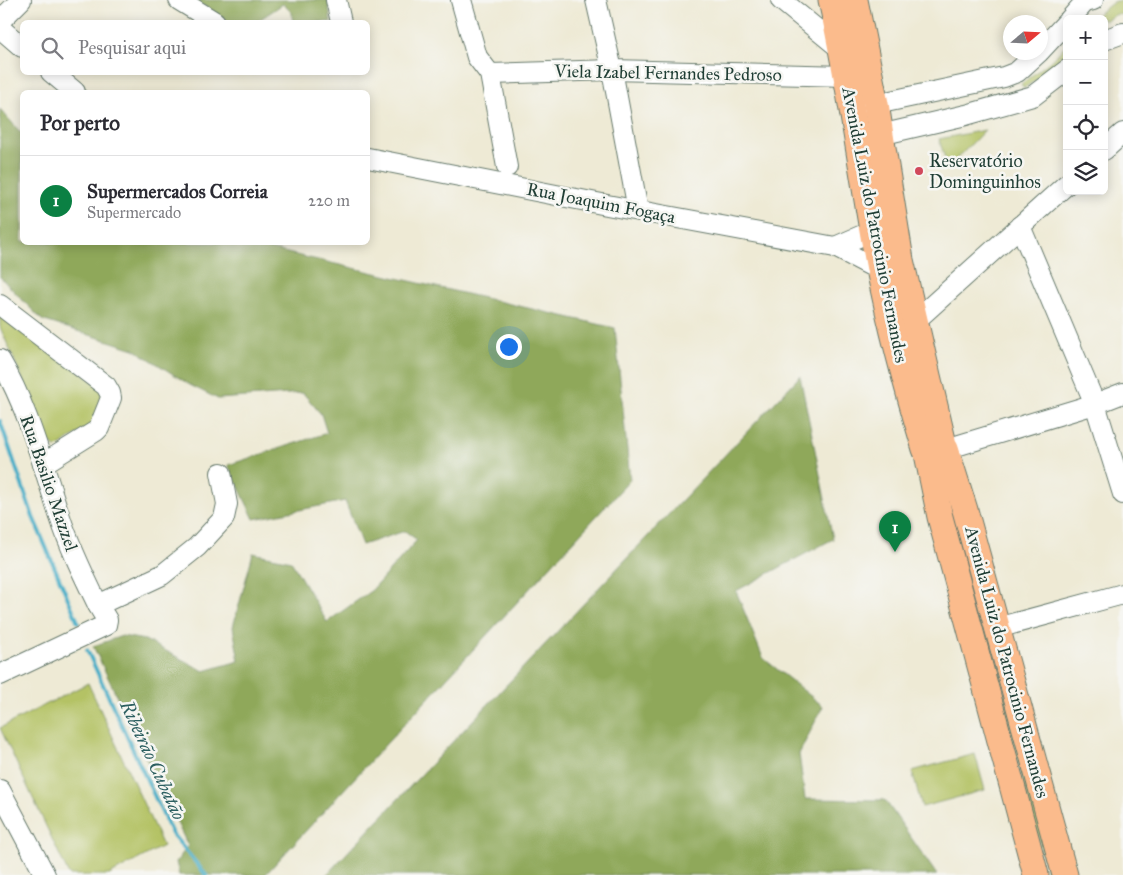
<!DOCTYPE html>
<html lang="pt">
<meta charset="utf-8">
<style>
:root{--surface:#fff;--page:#f2f2f3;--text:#2b2b33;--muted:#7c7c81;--line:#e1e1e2;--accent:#0b8043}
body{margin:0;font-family:"IM FELL Great Primer",serif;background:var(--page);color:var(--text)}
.controls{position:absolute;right:15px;top:15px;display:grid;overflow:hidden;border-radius:8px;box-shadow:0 2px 12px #0003}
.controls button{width:45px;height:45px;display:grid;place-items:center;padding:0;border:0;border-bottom:1px solid var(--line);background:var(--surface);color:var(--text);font:25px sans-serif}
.compass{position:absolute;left:1003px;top:15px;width:45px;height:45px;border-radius:50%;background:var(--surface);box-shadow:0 2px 12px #0003;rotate:71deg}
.you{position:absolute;left:508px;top:346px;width:18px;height:18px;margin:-12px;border:4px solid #fff;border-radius:50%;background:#1a73e8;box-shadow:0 0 0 8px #1a73e833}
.badge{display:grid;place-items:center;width:32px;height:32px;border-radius:50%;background:var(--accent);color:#fff;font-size:16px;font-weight:700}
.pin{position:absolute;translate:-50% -41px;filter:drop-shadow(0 1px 2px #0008)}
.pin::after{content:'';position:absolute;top:26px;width:18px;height:15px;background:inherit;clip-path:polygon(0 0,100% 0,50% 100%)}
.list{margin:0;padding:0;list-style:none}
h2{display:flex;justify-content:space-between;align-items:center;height:65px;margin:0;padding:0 20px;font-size:21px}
h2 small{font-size:16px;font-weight:400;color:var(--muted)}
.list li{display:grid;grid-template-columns:32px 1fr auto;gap:15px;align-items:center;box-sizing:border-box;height:90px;padding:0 20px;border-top:1px solid var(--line)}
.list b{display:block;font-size:19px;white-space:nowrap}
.list p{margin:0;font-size:16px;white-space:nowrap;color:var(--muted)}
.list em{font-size:16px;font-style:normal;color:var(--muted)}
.icon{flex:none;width:28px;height:28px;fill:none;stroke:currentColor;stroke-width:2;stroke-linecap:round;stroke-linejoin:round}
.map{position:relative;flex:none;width:1123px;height:875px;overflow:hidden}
.search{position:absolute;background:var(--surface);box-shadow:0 2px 12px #0003;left:20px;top:20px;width:350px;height:55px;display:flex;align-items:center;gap:12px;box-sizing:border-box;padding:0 18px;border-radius:8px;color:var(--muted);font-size:19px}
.panel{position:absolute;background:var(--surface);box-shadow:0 2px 12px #0003;left:20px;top:90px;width:350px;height:155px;border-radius:8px}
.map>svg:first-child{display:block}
</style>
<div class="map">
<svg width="1123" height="875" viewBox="0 0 1123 875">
<rect width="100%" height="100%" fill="#f6f6f2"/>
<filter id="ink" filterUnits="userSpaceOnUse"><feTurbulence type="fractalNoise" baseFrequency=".02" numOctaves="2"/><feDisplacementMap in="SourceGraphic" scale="10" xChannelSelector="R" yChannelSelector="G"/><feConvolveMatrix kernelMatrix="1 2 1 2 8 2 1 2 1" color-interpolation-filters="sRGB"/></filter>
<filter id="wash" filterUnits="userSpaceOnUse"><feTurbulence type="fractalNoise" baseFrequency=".0096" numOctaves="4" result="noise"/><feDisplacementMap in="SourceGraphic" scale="20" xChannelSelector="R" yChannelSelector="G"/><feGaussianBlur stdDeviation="1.12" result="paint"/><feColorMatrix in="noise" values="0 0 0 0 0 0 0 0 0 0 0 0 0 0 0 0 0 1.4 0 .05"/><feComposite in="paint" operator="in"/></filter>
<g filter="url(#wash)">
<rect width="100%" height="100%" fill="#eeead5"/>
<g fill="#b4c265" stroke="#6a804c">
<path d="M 1115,1 L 1123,1 L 1123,15 L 1117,14 L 1104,21 L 1104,19 L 1091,19 Z"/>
<path d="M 1067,44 L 1067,54 L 1041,77 L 1024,88 L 1021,84 L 1053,59 Z"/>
<path d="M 985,130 L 948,168 L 939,139 Z"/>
<path d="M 0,311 L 102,388 L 99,420 L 56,448 L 50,443 L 0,327 Z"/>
<path d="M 939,465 L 943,467 L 1056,875 L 1048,875 Z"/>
<path d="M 88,683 L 163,846 L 109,875 L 69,875 L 0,728 Z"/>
<path d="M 975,754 L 985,790 L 922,807 L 912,771 Z"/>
</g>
<g fill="#8fa85a" stroke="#577247">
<path d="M 194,0 L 328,0 L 331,22 L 293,22 L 292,13 L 283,4 L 256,22 L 229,22 Z"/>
<path d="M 0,109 L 22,134 L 22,242 L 244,243 L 615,328 L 630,480 L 265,875 L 179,875 L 176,862 L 188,846 L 93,646 L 122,636 L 145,640 L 204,671 L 239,661 L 233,627 L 253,553 L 291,561 L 327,622 L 372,590 L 417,540 L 405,531 L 362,545 L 345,501 L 254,519 L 228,465 L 327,433 L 321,414 L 303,393 L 218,399 L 190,385 L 134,349 L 42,320 L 0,277 Z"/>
<path d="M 800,376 L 833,539 L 736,591 L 763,658 L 823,706 L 799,754 L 805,799 L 885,800 L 937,875 L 326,875 Z"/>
</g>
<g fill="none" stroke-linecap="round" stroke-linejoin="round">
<g stroke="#49afc8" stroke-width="4">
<path d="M 0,421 L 33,517 L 78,622"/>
<path d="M 87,650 L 172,834 L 206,875"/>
</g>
</g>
</g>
<g filter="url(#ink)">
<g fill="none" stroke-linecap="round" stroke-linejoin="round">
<g stroke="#677a6c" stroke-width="22">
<g id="minor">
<path d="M 179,0 L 215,22"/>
<path d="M 336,0 L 341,22"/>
<path d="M 461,0 L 477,57 L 490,74 L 507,167"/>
<path d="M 596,0 L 612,70 L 638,210"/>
<path d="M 781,0 L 842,50"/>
<path d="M 1070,19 L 1085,2 L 1093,0"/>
<path d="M 0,21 L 21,0"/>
<path d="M 0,28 L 22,47"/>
<path d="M 1104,40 L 1123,33"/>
<path d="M 1040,51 L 1067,22"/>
<path d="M 51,72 L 75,92"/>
<path d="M 490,74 L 612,70 L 847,76"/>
<path d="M 862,107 L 1004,77 L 1017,72 L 1039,52"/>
<path d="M 867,138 L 966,115 L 1033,96 L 1067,70"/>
<path d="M 1104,150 L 1123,133"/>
<path d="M 368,158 L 607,205 L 835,247 L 879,270"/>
<path d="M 1020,226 L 1095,404 L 1123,494"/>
<path d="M 835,247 L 872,231"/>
<path d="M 0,305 L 106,386 L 110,393 L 111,398 L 99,428 L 96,431 L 43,464"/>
<path d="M 915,321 L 1067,184"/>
<path d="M 0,360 C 29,409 42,464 60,517 C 70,548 84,576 98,605"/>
<path d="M 946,449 L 1095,404 L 1123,393"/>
<path d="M 997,628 L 1123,594"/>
<path d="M 0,675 L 106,625 L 107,620 L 98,605 L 162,575 L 197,547 L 224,518 L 227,504 L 221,473"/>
<path d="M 0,790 L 45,875"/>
</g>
</g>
<g stroke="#677a6c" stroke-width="27">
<g id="major">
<path d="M 831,0 C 851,89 862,179 879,269 C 891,330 907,389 925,449"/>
<path d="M 855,0 L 876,104 L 901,260 L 943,440"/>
<path d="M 946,449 L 965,510 L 1065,875"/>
<path d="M 927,454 L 940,517 L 1036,875"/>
</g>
</g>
<use href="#minor" stroke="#fff" stroke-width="20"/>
<use href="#major" stroke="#fbbb8c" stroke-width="25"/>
</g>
</g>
<circle fill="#d1495b" stroke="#f6f6f2" stroke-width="2" cx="919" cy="171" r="5"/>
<g text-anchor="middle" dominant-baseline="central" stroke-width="5" stroke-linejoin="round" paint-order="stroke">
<g font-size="18" fill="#1f3d34" stroke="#f6f6f2">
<text transform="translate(668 73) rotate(1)">Viela Izabel Fernandes Pedroso</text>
<text transform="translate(601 203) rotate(11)">Rua Joaquim Fogaça</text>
<text transform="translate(875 225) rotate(79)">Avenida Luiz do Patrocinio Fernandes</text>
<text transform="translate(49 483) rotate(71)">Rua Basilio Mazzel</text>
<text transform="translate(1007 662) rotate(75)">Avenida Luiz do Patrocinio Fernandes</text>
</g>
<g font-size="18" fill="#1f3d34" stroke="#f6f6f2" text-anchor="start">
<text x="929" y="161">Reservatório<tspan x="929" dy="21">Dominguinhos</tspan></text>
</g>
<g font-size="19" font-style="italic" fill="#2c5f60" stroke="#f6f6f2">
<text transform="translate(153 760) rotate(65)">Ribeirão Cubatão</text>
</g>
</g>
</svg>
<div class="controls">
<button>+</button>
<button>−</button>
<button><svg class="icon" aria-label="locate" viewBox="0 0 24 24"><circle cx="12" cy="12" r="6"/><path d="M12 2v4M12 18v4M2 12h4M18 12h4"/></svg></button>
<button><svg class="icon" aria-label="layers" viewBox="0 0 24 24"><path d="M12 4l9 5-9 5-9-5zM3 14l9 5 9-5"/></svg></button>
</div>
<svg class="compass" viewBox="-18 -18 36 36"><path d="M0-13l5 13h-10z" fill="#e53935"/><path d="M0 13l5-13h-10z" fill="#7c7c81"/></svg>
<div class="you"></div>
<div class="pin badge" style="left:895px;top:552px">1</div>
<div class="search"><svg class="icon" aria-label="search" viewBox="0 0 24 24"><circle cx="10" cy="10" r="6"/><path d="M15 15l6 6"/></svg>Pesquisar aqui</div>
<section class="panel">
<h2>Por perto<small></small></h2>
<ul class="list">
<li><span class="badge">1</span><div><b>Supermercados Correia</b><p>Supermercado</p></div><em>220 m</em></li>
</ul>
</section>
</div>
